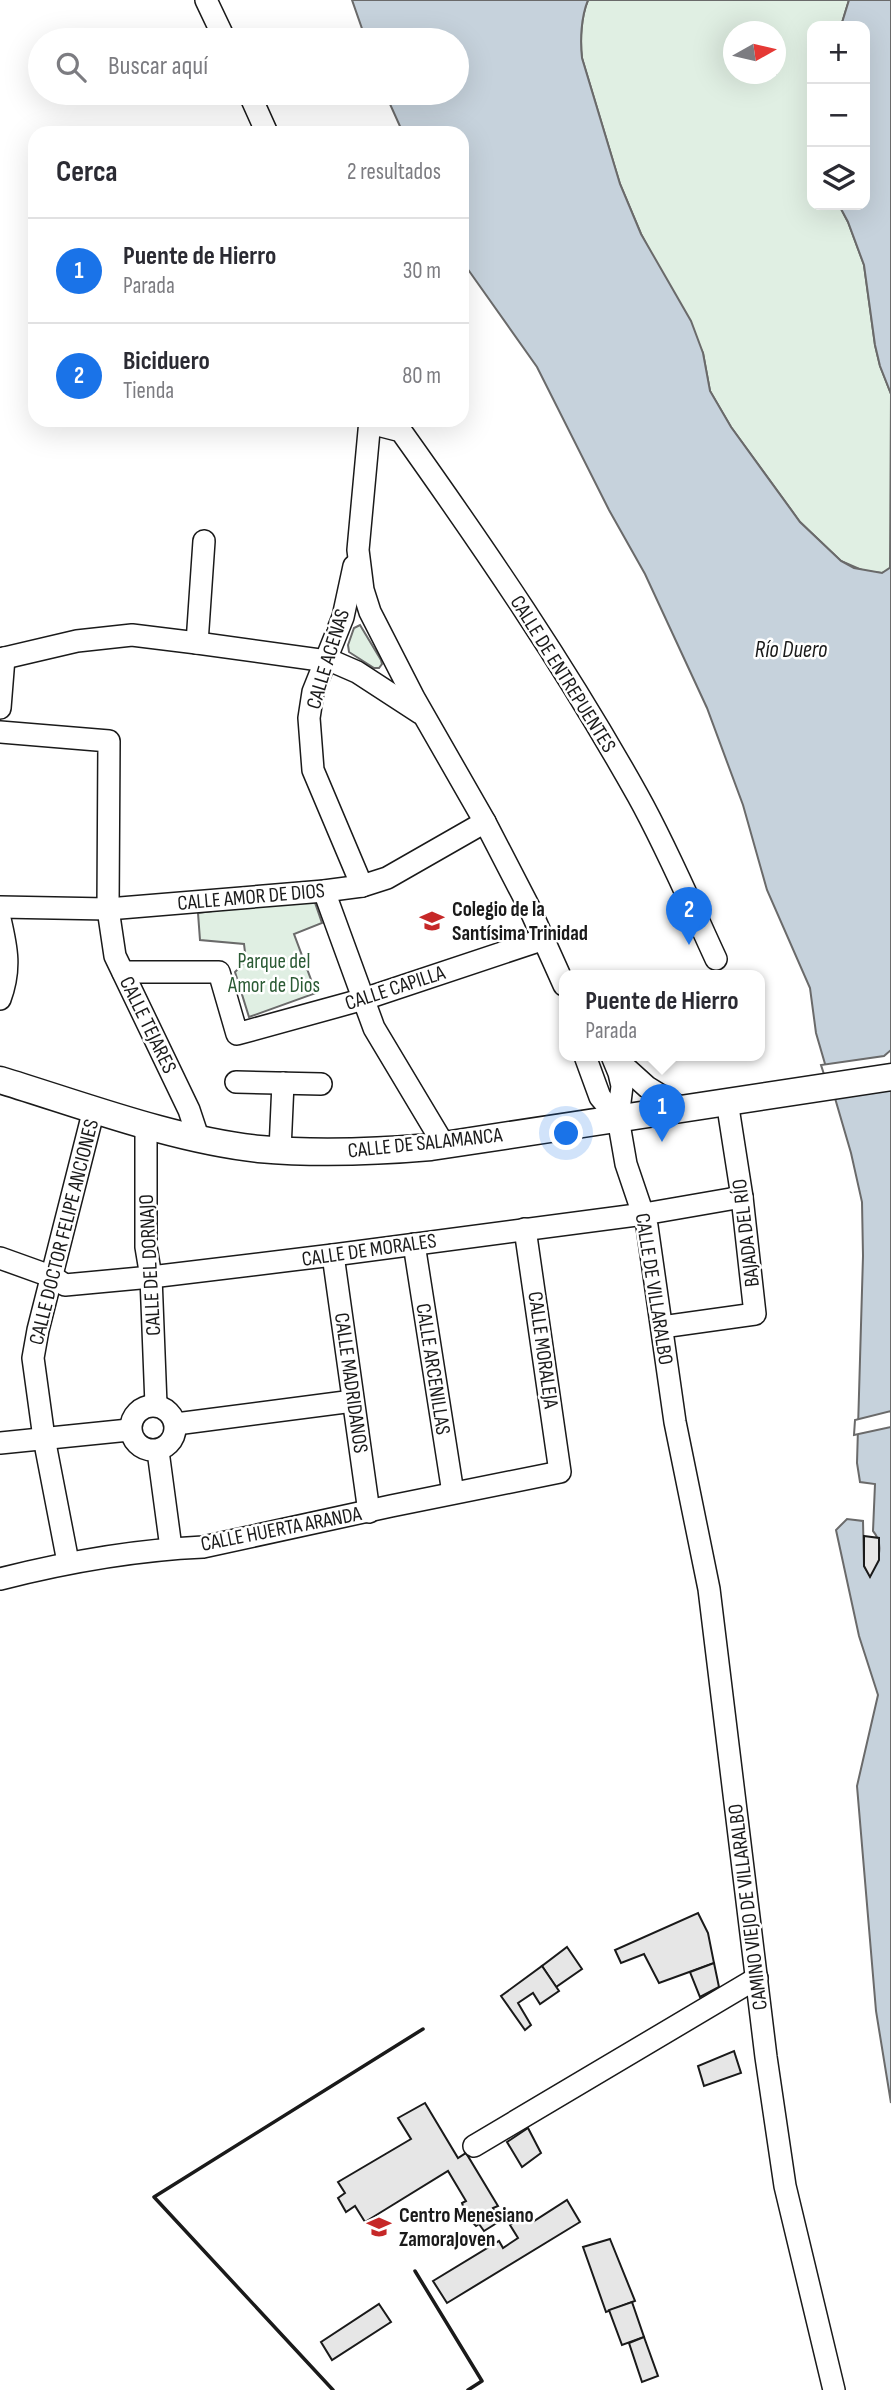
<!DOCTYPE html>
<html lang="es">
<meta charset="utf-8">
<style>
:root{--surface:#fff;--page:#f2f2f3;--text:#2b2b33;--muted:#7c7c81;--line:#e1e1e2;--accent:#1a73e8}
body{margin:0;font-family:"Sofia Sans Condensed",sans-serif;background:var(--page);color:var(--text)}
.controls{position:absolute;right:21px;top:21px;display:grid;overflow:hidden;border-radius:14px;box-shadow:0 7px 28px #0002}
.controls button{width:63px;height:63px;display:grid;place-items:center;padding:0;border:0;border-bottom:2px solid var(--line);background:var(--surface);color:var(--text);font:35px sans-serif}
.compass{position:absolute;left:723px;top:21px;width:63px;height:63px;border-radius:50%;background:var(--surface);box-shadow:0 7px 28px #0002;rotate:82deg}
.you{position:absolute;left:567px;top:1134px;width:24px;height:24px;margin:-18px;border:5px solid #fff;border-radius:50%;background:#1a73e8;box-shadow:0 0 0 10px #1a73e833}
.badge{display:grid;place-items:center;width:46px;height:46px;border-radius:50%;background:var(--accent);color:#fff;font-size:23px;font-weight:700}
.pin{position:absolute;translate:-50% -58px;filter:drop-shadow(0 2px 4px #0008)}
.pin::after{content:'';position:absolute;top:37px;width:24px;height:21px;background:inherit;clip-path:polygon(0 0,100% 0,50% 100%)}
.popup{position:absolute;left:559px;top:970px;width:206px;height:91px;box-sizing:border-box;display:grid;place-content:center;border-radius:14px;background:var(--surface);filter:drop-shadow(0 2px 5px #0005);font-size:23px;white-space:nowrap;color:var(--muted)}
.popup b{font-size:26px;color:var(--text)}
.popup::after{content:'';position:absolute;left:50%;top:100%;margin-left:-14px;border:14px solid transparent;border-top-color:var(--surface)}
.list{margin:0;padding:0;list-style:none}
h2{display:flex;justify-content:space-between;align-items:center;height:91px;margin:0;padding:0 28px;font-size:30px}
h2 small{font-size:23px;font-weight:400;color:var(--muted)}
.list li{display:grid;grid-template-columns:46px 1fr auto;gap:21px;align-items:center;box-sizing:border-box;height:105px;padding:0 28px;border-top:2px solid var(--line)}
.list b{display:block;font-size:26px;white-space:nowrap}
.list p{margin:0;font-size:23px;white-space:nowrap;color:var(--muted)}
.list em{font-size:23px;font-style:normal;color:var(--muted)}
.icon{flex:none;width:38px;height:38px;fill:none;stroke:currentColor;stroke-width:2;stroke-linecap:round;stroke-linejoin:round}
.map{position:relative;flex:none;width:891px;height:2390px;overflow:hidden}
.search{position:absolute;background:var(--surface);box-shadow:0 7px 28px #0002;left:28px;top:28px;width:441px;height:77px;display:flex;align-items:center;gap:18px;box-sizing:border-box;padding:0 24px;border-radius:38px;color:var(--muted);font-size:26px}
.panel{position:absolute;background:var(--surface);box-shadow:0 7px 28px #0002;left:28px;top:126px;width:441px;height:301px;border-radius:21px}
.map>svg:first-child{display:block}
</style>
<div class="map">
<svg width="891" height="2390" viewBox="0 0 891 2390">
<rect width="100%" height="100%" fill="#fff"/>
<g fill="#e0efe3" stroke="#6a6a6a" stroke-width="2" fill-rule="evenodd">
<path d="M 588,0 L 849,0 L 841,26 L 812,26 L 809,124 L 812,145 L 812,205 L 839,205 L 848,222 L 864,265 L 875,345 L 880,366 L 891,394 L 890,570 L 882,573 L 864,571 L 841,561 L 800,522 L 731,427 L 710,391 L 703,353 L 641,234 L 620,184 L 582,58 C 580,40 581,17 588,0 ZM 734,32 L 776,32 L 776,74 L 734,74 Z"/>
<path d="M 360,625 L 381,660 L 382,664 L 379,668 L 374,668 L 349,652 L 348,645 L 354,628 Z"/>
<path d="M 313,897 L 322,923 L 294,934 L 316,993 L 249,1017 L 235,972 L 246,961 L 244,944 L 200,940 L 198,913 Z"/>
</g>
<g fill="#c6d2dc" stroke="#6a6a6a" stroke-width="2">
<path d="M 352,0 L 588,0 C 581,17 580,40 582,58 L 620,184 L 641,234 L 691,321 L 703,353 L 710,391 L 731,427 L 800,522 L 841,561 L 854,568 L 882,573 L 891,567 L 891,2103 L 876,2011 L 857,1786 L 878,1695 L 859,1636 L 836,1530 L 847,1519 L 863,1521 L 864,1566 L 870,1576 C 878,1561 885,1545 873,1531 L 875,1484 L 860,1482 L 857,1463 L 863,1256 L 862,1202 L 851,1153 L 816,1033 L 810,988 L 767,890 L 743,805 L 707,708 L 645,574 L 609,510 L 537,367 L 462,261 L 462,133 L 403,133 L 385,93 L 457,93 L 457,40 L 366,40 Z"/>
<path d="M 849,0 L 891,0 L 891,394 L 880,366 L 875,345 L 864,265 L 848,222 L 839,205 L 865,205 L 865,26 L 841,26 Z"/>
</g>
<g fill="#fff" stroke="#6a6a6a" stroke-width="2">
<path d="M 891,1050 L 891,1090 L 832,1099 L 821,1065 L 884,1056 Z"/>
<path d="M 891,1411 L 891,1427 L 854,1435 L 855,1420 Z"/>
</g>
<g fill="#e6e6e6" stroke="#1a1a1a" stroke-width="2">
<path d="M 864,1536 L 879,1538 L 879,1560 L 870,1577 L 864,1566 Z"/>
<path d="M 698,1913 L 708,1933 L 714,1963 L 659,1983 L 644,1954 L 621,1963 L 615,1950 Z"/>
<path d="M 567,1947 L 582,1969 L 556,1987 L 542,1966 Z"/>
<path d="M 714,1963 L 719,1987 L 700,1997 L 690,1972 Z"/>
<path d="M 542,1966 L 559,1991 L 540,2004 L 533,1993 L 518,2003 L 531,2025 L 525,2030 L 501,1996 Z"/>
<path d="M 734,2051 L 741,2073 L 704,2086 L 698,2066 Z"/>
<path d="M 425,2103 L 458,2158 L 466,2153 L 498,2206 L 493,2208 L 500,2221 L 484,2231 L 479,2224 L 476,2226 L 467,2217 L 462,2203 L 466,2201 L 448,2171 L 365,2222 L 355,2206 L 346,2212 L 338,2198 L 345,2193 L 338,2182 L 411,2139 L 398,2118 Z"/>
<path d="M 528,2128 L 541,2153 L 522,2167 L 507,2142 Z"/>
<path d="M 567,2200 L 580,2222 L 447,2303 L 433,2281 L 499,2241 L 503,2248 L 518,2238 L 510,2225 L 529,2213 L 534,2221 Z"/>
<path d="M 610,2239 L 635,2301 L 606,2312 L 583,2247 Z"/>
<path d="M 632,2302 L 644,2337 L 622,2345 L 609,2310 Z"/>
<path d="M 379,2304 L 391,2322 L 332,2360 L 321,2342 Z"/>
<path d="M 644,2337 L 658,2376 L 642,2382 L 629,2343 Z"/>
</g>
<g fill="none" stroke-linecap="round" stroke-linejoin="round">
<g stroke="#1a1a1a" stroke-width="24">
<g id="minor">
<path d="M 206,0 L 225,40"/>
<path d="M 249,93 L 267,133"/>
<path d="M 370,420 L 358,550 L 363,590 L 370,612 L 414,698 L 485,822 L 529,907 L 564,985"/>
<path d="M 370,423 L 401,431 C 485,549 567,669 638,796 C 667,848 691,905 716,959"/>
<path d="M 354,566 L 343,617 L 313,692 L 309,718 L 313,770 L 362,886"/>
<path d="M 197,643 L 204,541"/>
<path d="M 0,659 L 77,641 L 132,635 L 197,643 L 334,662 L 357,672 L 420,713"/>
<path d="M 0,708 L 4,658"/>
<path d="M 0,732 L 109,741 L 108,909 L 115,956 L 189,1110 L 198,1137"/>
<path d="M 324,891 L 374,1028 L 444,1145"/>
<path d="M 0,907 L 108,909 L 324,891 L 362,886 L 387,878 L 485,822"/>
<path d="M 0,919 C 7,949 11,969 0,999"/>
<path d="M 123,972 L 219,972 L 237,1034 L 364,999 L 544,939"/>
<path d="M 585,1056 L 600,1097 L 618,1118"/>
<path d="M 612,1056 L 619,1073 L 622,1086 L 618,1118 L 626,1164 L 647,1226 L 675,1422 L 709,1589 L 766,2057 L 785,2186 L 834,2390"/>
<path d="M 616,1059 L 647,1087 L 681,1108"/>
<path d="M 236,1082 L 321,1084"/>
<path d="M 146,1124 L 146,1247 L 151,1277 L 156,1405"/>
<path d="M 280,1150 L 283,1083"/>
<path d="M 414,1244 L 453,1493"/>
<path d="M 333,1255 L 369,1512"/>
<path d="M 0,1258 L 53,1277 L 65,1285 L 151,1277 L 333,1255 L 644,1214 L 742,1197"/>
<path d="M 662,1327 L 755,1314 L 742,1197 L 727,1101"/>
<circle cx="153" cy="1428" r="22"/>
<path d="M 176,1424 L 353,1401"/>
<path d="M 0,1443 L 129,1430"/>
<path d="M 158,1451 L 171,1548"/>
<path d="M 68,1562 L 44,1438 L 33,1358 L 38,1330 L 94,1109"/>
<path d="M 0,1579 C 67,1562 134,1550 203,1547 L 391,1506 L 560,1472 L 525,1229"/>
<path d="M 474,2146 L 757,1978"/>
</g>
</g>
<g stroke="#1a1a1a" stroke-width="29">
<path id="major" d="M 0,1080 C 82,1105 174,1140 259,1149 C 317,1154 373,1152 431,1147 L 891,1077"/>
</g>
<use href="#minor" stroke="#fff" stroke-width="21"/>
<use href="#major" stroke="#fff" stroke-width="26"/>
<g stroke="#1a1a1a" stroke-width="3.5">
<path d="M 415,2271 L 482,2381 L 468,2390"/>
<path d="M 333,2390 L 154,2197 L 423,2029"/>
</g>
</g>
<defs>
<g id="school-bare" transform="scale(1.89)"><path d="M0-5L7-2L0 1L-7-2ZM-4 1L0 2.5L4 1V4Q0 6-4 4Z" fill="#c62828" stroke="#fff" stroke-width="2.5" paint-order="stroke"/></g>
</defs>
<g fill-rule="evenodd">
<use href="#school-bare" x="432" y="921"/>
<use href="#school-bare" x="379" y="2227"/>
</g>
<g text-anchor="middle" dominant-baseline="central" stroke-width="5" stroke-linejoin="round" paint-order="stroke">
<g font-size="21" fill="#1a1a1a" stroke="#fff">
<text transform="translate(328 659) rotate(-73)">CALLE ACEÑAS</text>
<text transform="translate(563 674) rotate(58)">CALLE DE ENTREPUENTES</text>
<text transform="translate(251 897) rotate(-5)">CALLE AMOR DE DIOS</text>
<text transform="translate(395 988) rotate(-18)">CALLE CAPILLA</text>
<text transform="translate(148 1025) rotate(64)">CALLE TEJARES</text>
<text transform="translate(425 1143) rotate(-6)">CALLE DE SALAMANCA</text>
<text transform="translate(64 1232) rotate(-76)">CALLE DOCTOR FELIPE ANCIONES</text>
<text transform="translate(746 1233) rotate(-97)">BAJADA DEL RÍO</text>
<text transform="translate(369 1250) rotate(-8)">CALLE DE MORALES</text>
<text transform="translate(150 1265) rotate(-93)">CALLE DEL DORNAJO</text>
<text transform="translate(654 1289) rotate(81)">CALLE DE VILLARALBO</text>
<text transform="translate(543 1350) rotate(82)">CALLE MORALEJA</text>
<text transform="translate(433 1369) rotate(81)">CALLE ARCENILLAS</text>
<text transform="translate(351 1383) rotate(82)">CALLE MADRIDANOS</text>
<text transform="translate(281 1529) rotate(-11)">CALLE HUERTA ARANDA</text>
<text transform="translate(748 1907) rotate(-97)">CAMINO VIEJO DE VILLARALBO</text>
</g>
<g font-size="21" font-weight="bold" fill="#1a1a1a" stroke="#fff" text-anchor="start">
<text x="452" y="909">Colegio de la<tspan x="452" dy="24">Santísima Trinidad</tspan></text>
<text x="399" y="2215">Centro Menesiano<tspan x="399" dy="24">ZamoraJoven</tspan></text>
</g>
<g font-size="21" fill="#2b5a34" stroke="#fff">
<text x="274" y="961">Parque del<tspan x="274" dy="24">Amor de Dios</tspan></text>
</g>
<g font-size="23" font-style="italic" fill="#1a1a1a" stroke="#fff">
<text x="791" y="650">Río Duero</text>
</g>
</g>
</svg>
<div class="controls">
<button>+</button>
<button>−</button>
<button><svg class="icon" aria-label="layers" viewBox="0 0 24 24"><path d="M12 4l9 5-9 5-9-5zM3 14l9 5 9-5"/></svg></button>
</div>
<svg class="compass" viewBox="-18 -18 36 36"><path d="M0-13l5 13h-10z" fill="#e53935"/><path d="M0 13l5-13h-10z" fill="#7c7c81"/></svg>
<div class="you"></div>
<div class="pin badge" style="left:662px;top:1142px">1</div>
<div class="popup"><b>Puente de Hierro</b>Parada</div>
<div class="pin badge" style="left:689px;top:945px">2</div>
<div class="search"><svg class="icon" aria-label="search" viewBox="0 0 24 24"><circle cx="10" cy="10" r="6"/><path d="M15 15l6 6"/></svg>Buscar aquí</div>
<section class="panel">
<h2>Cerca<small>2 resultados</small></h2>
<ul class="list">
<li><span class="badge">1</span><div><b>Puente de Hierro</b><p>Parada</p></div><em>30 m</em></li>
<li><span class="badge">2</span><div><b>Biciduero</b><p>Tienda</p></div><em>80 m</em></li>
</ul>
</section>
</div>
